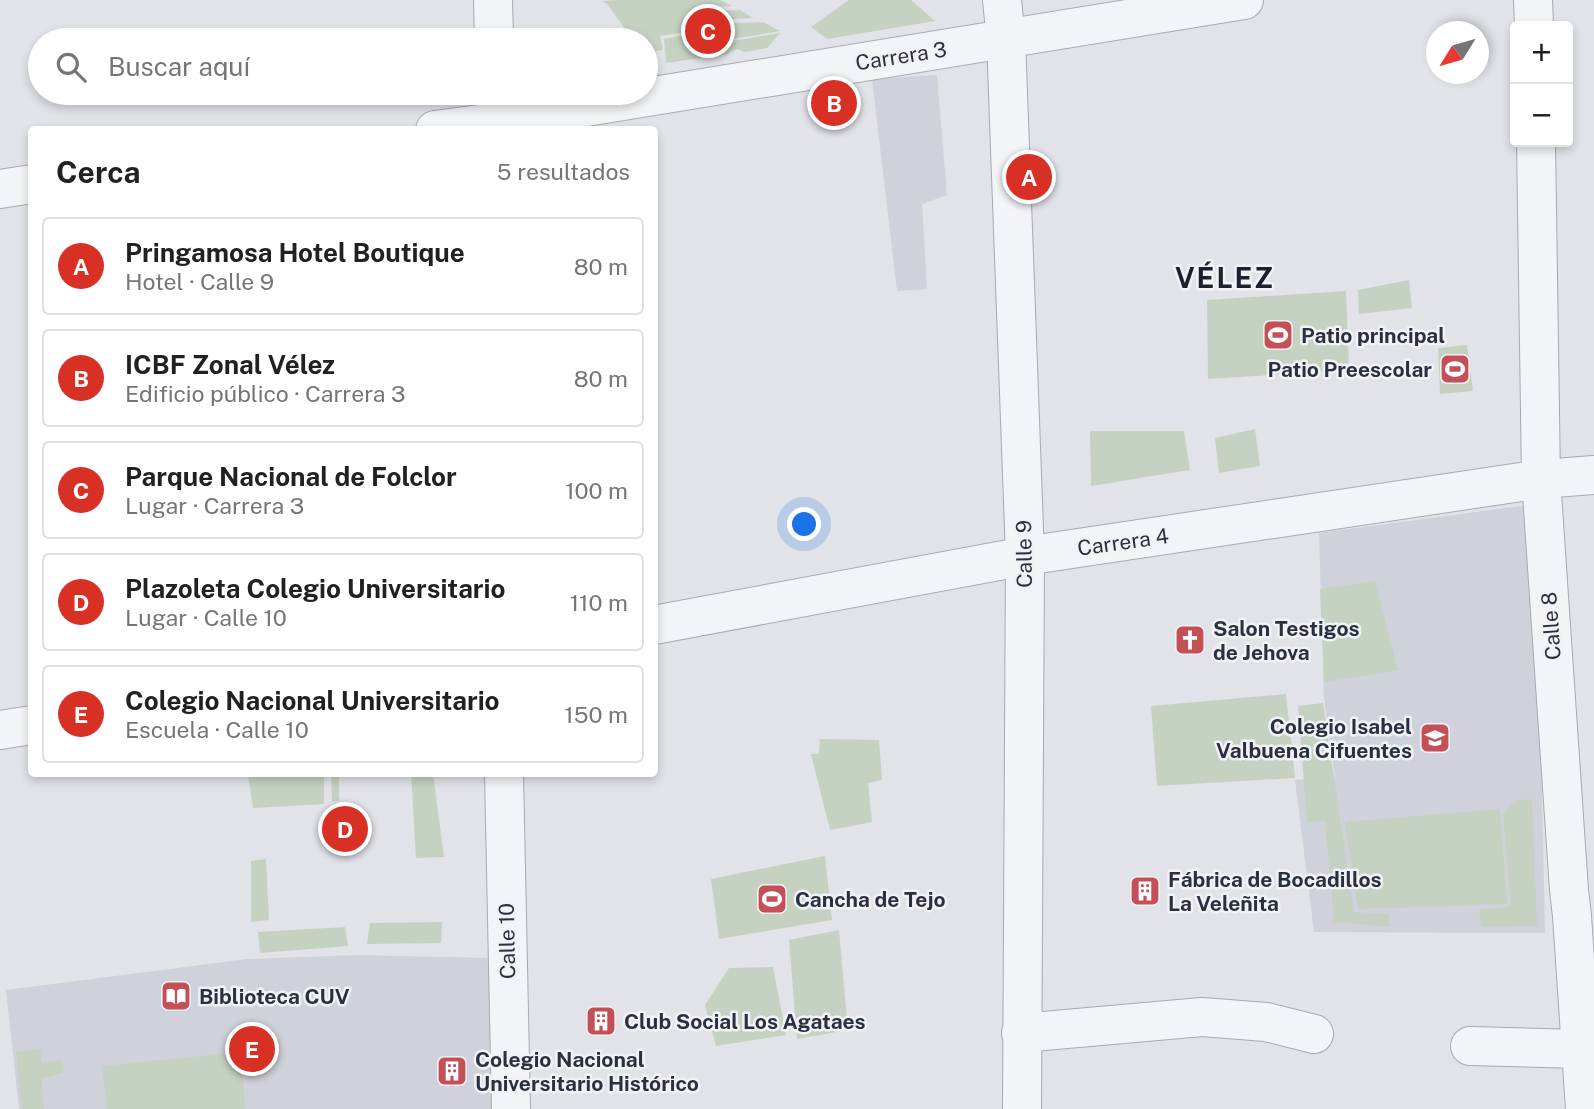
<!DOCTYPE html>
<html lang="es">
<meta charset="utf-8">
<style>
:root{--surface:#fff;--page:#f2f2f2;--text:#202124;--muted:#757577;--line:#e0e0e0;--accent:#d93025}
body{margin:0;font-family:"Public Sans",sans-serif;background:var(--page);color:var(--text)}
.controls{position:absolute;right:21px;top:21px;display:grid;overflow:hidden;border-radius:7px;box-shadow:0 4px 10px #0003}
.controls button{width:63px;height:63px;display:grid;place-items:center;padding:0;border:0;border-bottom:2px solid var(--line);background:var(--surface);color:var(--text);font:35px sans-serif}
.compass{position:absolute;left:1426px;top:21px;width:63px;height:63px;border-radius:50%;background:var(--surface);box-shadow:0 4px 10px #0003;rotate:233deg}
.you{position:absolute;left:805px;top:525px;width:24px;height:24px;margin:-18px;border:5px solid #fff;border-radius:50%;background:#1a73e8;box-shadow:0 0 0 10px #1a73e833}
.badge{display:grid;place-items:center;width:46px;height:46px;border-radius:50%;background:var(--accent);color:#fff;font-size:23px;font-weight:700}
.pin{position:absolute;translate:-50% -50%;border:4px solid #fff;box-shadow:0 2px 7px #0006}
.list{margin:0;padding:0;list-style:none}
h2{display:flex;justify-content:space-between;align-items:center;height:91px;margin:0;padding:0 28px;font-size:30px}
h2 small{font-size:23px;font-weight:400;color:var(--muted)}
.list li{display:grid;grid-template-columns:46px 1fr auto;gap:21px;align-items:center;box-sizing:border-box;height:98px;margin:0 14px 14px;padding:0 14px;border:2px solid var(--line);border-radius:7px}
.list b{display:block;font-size:26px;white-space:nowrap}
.list p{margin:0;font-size:23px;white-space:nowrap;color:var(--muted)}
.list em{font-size:23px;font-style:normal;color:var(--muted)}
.icon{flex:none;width:38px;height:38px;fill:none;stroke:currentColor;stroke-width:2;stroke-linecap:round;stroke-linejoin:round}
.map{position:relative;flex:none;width:1594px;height:1109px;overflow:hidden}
.search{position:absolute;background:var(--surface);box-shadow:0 4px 10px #0003;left:28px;top:28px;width:630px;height:77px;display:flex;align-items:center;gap:18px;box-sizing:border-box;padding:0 24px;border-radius:38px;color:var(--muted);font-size:26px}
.panel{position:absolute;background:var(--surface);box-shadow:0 4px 10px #0003;left:28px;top:126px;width:630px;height:651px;border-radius:7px}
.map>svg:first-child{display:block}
</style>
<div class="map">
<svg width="1594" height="1109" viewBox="0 0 1594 1109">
<rect width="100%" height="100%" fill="#e1e3e8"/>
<g fill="#cfd2da">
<path d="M 937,75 L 947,195 L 922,204 L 927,289 L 897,291 L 872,79 Z"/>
<path d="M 1536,504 L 1545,933 L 1314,932 L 1295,780 L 1335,777 L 1324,698 L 1319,533 Z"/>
<path d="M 359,955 L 489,958 L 493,1109 L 19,1109 L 6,990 L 247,959 Z"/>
</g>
<g fill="#c5d2c2">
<path d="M 617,0 L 720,0 L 732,6 L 715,7 L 714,11 L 740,10 L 753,18 L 716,20 L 715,24 L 763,22 L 780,31 L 697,45 L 697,47 L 780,33 L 767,48 L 744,52 C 738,48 733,49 728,54 L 666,63 L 664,39 L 695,33 L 697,44 L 697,30 L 660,36 L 663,50 L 646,52 L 646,40 L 633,40 L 607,4 L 602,1 Z"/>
<path d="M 849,0 L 911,0 L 935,21 L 827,39 L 811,27 Z"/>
<path d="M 1409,280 L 1412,308 L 1359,314 L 1358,290 Z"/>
<path d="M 1346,291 L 1349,370 L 1208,379 L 1207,300 Z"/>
<path d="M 1467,345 L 1473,391 L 1440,394 L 1438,348 Z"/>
<path d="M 1255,429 L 1260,466 L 1219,473 L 1215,438 Z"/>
<path d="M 1090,431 L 1184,431 L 1190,470 L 1091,486 Z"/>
<path d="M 1375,581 L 1398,670 L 1324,682 L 1320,589 Z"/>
<path d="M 1286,694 L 1295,778 L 1157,786 L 1151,706 Z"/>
<path d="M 1323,703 L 1354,912 L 1389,914 L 1390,927 L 1334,922 L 1325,821 L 1307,822 L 1298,706 Z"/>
<path d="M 820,739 L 879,740 L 882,780 L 868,783 L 872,822 L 830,830 L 811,754 L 819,754 Z"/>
<path d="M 248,774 L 324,774 L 324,804 L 253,808 Z"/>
<path d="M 331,774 L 339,774 L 339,801 L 332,801 Z"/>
<path d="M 411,774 L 433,774 L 444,857 L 416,858 Z"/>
<path d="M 1532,799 L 1537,926 L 1481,927 L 1479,910 L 1511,906 L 1503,813 L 1517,800 Z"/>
<path d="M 1500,809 L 1507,904 L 1358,909 L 1345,822 Z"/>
<path d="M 825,856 L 832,920 L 719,939 L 711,879 Z"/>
<path d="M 266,859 L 269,920 L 251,922 L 251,861 Z"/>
<path d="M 442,922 L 441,943 L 367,944 L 370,923 Z"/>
<path d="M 345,927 L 348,946 L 260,953 L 258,932 Z"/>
<path d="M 839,930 L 848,1030 L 797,1039 L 789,940 Z"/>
<path d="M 773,967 L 786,1035 L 716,1046 L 705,1005 L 729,968 Z"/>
<path d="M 40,1048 L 42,1063 L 61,1059 L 65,1072 L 41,1079 L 44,1109 L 22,1109 L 16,1052 Z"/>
<path d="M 241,1052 L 245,1109 L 107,1109 L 102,1066 Z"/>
</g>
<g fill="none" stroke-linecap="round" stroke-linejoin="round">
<g stroke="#a6aab2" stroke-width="40">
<g id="minor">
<path d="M 493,0 L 494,40"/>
<path d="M 1002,0 L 1006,39 L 1025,556 L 1022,1109"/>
<path d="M 1533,0 L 1534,26"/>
<path d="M 435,130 L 494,122 L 1244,0"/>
<path d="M 1536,142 L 1541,479 L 1569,890 L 1572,916 L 1585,1109"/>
<path d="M 0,189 L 32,184"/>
<path d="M 654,625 L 1025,556 L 1541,479 L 1594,475"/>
<path d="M 0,730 L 32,725"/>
<path d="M 504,774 L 511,1109"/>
<path d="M 1021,1033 L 1202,1017 L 1266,1022 L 1314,1034"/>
<path d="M 1470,1046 L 1581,1049"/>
</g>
</g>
<use href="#minor" stroke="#f3f4f7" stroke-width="38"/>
</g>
<defs>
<g id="stadium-square" transform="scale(1.575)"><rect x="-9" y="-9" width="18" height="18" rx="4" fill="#c44f57" stroke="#f0f2f6"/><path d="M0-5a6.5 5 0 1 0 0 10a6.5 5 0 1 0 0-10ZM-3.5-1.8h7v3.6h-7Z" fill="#fff"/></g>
<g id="church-square" transform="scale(1.575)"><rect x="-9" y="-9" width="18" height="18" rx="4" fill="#c44f57" stroke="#f0f2f6"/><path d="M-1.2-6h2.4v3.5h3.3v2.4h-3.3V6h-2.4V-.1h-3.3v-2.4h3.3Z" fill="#fff"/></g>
<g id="school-square" transform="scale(1.575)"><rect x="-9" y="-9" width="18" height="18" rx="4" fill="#c44f57" stroke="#f0f2f6"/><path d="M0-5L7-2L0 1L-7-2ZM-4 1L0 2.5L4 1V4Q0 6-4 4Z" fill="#fff"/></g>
<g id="building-square" transform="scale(1.575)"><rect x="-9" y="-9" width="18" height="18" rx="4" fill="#c44f57" stroke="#f0f2f6"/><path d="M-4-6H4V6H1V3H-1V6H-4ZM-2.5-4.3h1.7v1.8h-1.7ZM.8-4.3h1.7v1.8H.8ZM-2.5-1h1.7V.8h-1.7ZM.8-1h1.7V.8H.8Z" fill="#fff"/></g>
<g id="library-square" transform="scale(1.575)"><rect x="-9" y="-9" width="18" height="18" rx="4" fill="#c44f57" stroke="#f0f2f6"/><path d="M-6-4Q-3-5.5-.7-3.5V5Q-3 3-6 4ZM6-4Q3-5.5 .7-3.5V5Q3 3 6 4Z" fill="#fff"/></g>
</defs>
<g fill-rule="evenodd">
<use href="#stadium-square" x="1278" y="335"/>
<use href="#stadium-square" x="1455" y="369"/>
<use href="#church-square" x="1190" y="640"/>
<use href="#school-square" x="1435" y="738"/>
<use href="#building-square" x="1145" y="891"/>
<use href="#stadium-square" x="772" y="899"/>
<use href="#library-square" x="176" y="996"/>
<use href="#building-square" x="601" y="1021"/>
<use href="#building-square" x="452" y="1071"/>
</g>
<g text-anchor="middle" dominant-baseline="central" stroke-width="5" stroke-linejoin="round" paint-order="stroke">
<g font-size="21" fill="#2a303f" stroke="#f0f2f6">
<text transform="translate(901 56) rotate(-9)">Carrera 3</text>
<text transform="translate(1123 542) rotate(-8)">Carrera 4</text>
<text transform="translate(1024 554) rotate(-91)">Calle 9</text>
<text transform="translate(1551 626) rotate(-94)">Calle 8</text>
<text transform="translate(507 941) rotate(-91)">Calle 10</text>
</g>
<g font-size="21" font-weight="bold" fill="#2a303f" stroke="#f0f2f6" text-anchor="start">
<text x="1301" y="335">Patio principal</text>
<text x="1432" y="369" text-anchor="end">Patio Preescolar</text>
<text x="1213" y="628">Salon Testigos<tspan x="1213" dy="24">de Jehova</tspan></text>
<text x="1412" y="726" text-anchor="end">Colegio Isabel<tspan x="1412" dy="24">Valbuena Cifuentes</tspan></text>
<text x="1168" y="879">Fábrica de Bocadillos<tspan x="1168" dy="24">La Veleñita</tspan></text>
<text x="795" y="899">Cancha de Tejo</text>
<text x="199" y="996">Biblioteca CUV</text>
<text x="624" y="1021">Club Social Los Agataes</text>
<text x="475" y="1059">Colegio Nacional<tspan x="475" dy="24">Universitario Histórico</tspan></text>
</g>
<g font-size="28" font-weight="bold" letter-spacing="2" fill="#1d212f" stroke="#f0f2f6">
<text x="1225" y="277">VÉLEZ</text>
</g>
</g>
</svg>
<div class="controls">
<button>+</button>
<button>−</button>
</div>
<svg class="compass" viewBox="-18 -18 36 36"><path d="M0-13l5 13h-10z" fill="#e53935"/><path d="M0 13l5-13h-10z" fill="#757577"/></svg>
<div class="you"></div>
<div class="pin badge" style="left:1029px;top:177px">A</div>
<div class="pin badge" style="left:834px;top:103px">B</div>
<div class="pin badge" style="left:708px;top:31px">C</div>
<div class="pin badge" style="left:345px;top:829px">D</div>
<div class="pin badge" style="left:252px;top:1049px">E</div>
<div class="search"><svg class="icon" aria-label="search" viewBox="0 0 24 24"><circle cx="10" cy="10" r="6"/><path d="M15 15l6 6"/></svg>Buscar aquí</div>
<section class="panel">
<h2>Cerca<small>5 resultados</small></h2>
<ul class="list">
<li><span class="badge">A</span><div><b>Pringamosa Hotel Boutique</b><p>Hotel · Calle 9</p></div><em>80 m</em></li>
<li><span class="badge">B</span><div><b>ICBF Zonal Vélez</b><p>Edificio público · Carrera 3</p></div><em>80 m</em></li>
<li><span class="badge">C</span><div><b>Parque Nacional de Folclor</b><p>Lugar · Carrera 3</p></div><em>100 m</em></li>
<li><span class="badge">D</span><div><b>Plazoleta Colegio Universitario</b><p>Lugar · Calle 10</p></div><em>110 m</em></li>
<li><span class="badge">E</span><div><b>Colegio Nacional Universitario</b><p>Escuela · Calle 10</p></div><em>150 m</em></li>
</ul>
</section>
</div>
